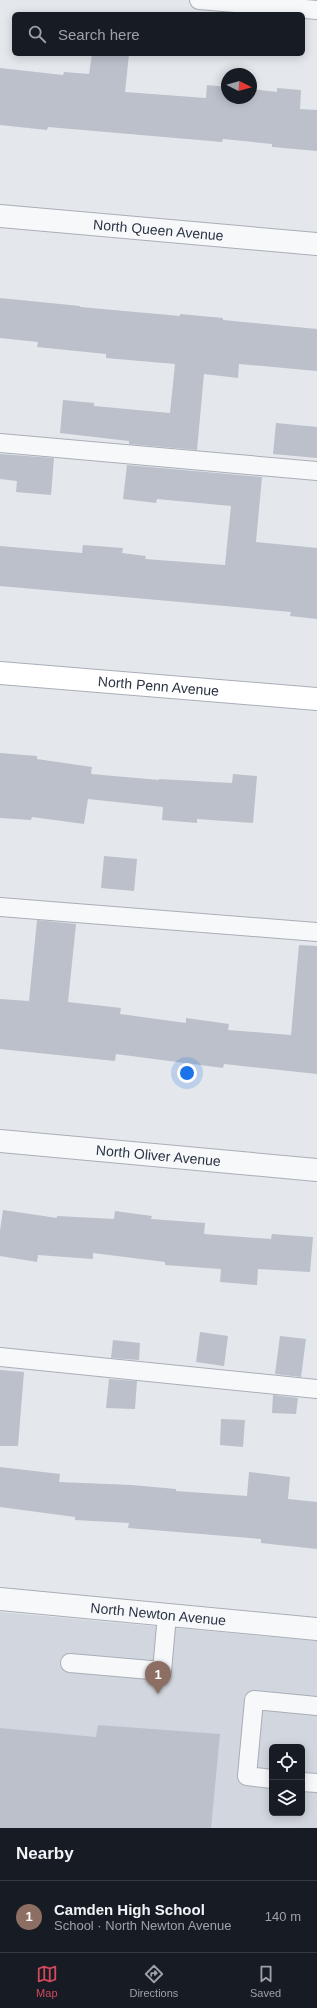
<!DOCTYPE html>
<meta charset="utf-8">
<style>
:root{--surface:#171b24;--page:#242831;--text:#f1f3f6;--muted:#9ea1a6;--line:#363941;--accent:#d1495b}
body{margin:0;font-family:Helvetica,sans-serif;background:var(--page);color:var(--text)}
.controls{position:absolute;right:12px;bottom:12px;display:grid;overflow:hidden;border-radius:6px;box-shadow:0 2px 10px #0003}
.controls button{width:36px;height:36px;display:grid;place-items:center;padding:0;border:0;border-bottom:1px solid var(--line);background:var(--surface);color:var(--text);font:20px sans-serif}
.compass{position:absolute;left:221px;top:68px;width:36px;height:36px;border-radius:50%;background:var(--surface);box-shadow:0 2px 10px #0003;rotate:96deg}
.you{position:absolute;left:187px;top:1073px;width:14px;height:14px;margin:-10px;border:3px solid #fff;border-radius:50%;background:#1a73e8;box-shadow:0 0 0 6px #1a73e833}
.badge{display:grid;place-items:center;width:26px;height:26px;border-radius:50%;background:var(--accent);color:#fff;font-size:13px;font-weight:700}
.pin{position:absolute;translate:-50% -33px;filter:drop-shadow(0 1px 2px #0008)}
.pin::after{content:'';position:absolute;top:21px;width:14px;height:12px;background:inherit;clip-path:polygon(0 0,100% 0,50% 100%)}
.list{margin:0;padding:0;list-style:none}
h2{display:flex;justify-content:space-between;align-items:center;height:52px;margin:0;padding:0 16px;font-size:17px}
h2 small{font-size:13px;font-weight:400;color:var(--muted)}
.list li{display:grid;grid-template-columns:26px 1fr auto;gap:12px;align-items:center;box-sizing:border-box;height:72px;padding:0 16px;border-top:1px solid var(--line)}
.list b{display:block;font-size:15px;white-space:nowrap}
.list p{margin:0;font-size:13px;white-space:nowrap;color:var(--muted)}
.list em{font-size:13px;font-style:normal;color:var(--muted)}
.icon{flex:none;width:22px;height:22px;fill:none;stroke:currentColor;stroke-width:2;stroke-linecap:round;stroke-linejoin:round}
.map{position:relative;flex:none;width:317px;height:1828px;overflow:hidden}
.search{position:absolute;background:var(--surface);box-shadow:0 2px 10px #0003;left:12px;right:12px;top:12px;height:44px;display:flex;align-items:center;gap:10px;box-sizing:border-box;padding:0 14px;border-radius:6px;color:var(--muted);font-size:15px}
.sheet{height:124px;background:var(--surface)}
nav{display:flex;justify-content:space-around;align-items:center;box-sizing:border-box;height:56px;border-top:1px solid var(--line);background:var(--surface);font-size:11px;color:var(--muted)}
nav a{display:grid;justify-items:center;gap:2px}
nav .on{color:var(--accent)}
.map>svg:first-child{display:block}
</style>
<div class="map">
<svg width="317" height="1828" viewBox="0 0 317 1828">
<rect width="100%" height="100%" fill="#e4e7ec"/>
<path fill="#d2d6de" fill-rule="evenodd" d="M 0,1612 L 317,1641 L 317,1828 L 0,1828 ZM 272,1747 L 302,1747 L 302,1813 L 272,1813 Z"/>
<g fill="#bbc0ca">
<path d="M 92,54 L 129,54 L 125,92 L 206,98 L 207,85 L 227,87 L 227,98 L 251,98 L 251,89 L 277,92 L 277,88 L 301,90 L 300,109 L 317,110 L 317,151 L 272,147 L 272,144 L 223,139 L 222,142 L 48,127 L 47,130 L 0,125 L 0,68 L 63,75 L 64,72 L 89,74 Z"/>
<path d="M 0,298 L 80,306 L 80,307 L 180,316 L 180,314 L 223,318 L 223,320 L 317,329 L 317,371 L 239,364 L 238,378 L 204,374 L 197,450 L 129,444 L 129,441 L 60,433 L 63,400 L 94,403 L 94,406 L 170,413 L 175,364 L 106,358 L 106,354 L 37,347 L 38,342 L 0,338 Z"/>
<path d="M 276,423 L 317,427 L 317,458 L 273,454 Z"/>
<path d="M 0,454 L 54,458 L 51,495 L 16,492 L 17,481 L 0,479 Z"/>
<path d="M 127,465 L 262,477 L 256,542 L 317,548 L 317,619 L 290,616 L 291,612 L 0,586 L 0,546 L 82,553 L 83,545 L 123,548 L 122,553 L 146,556 L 145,559 L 225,565 L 231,506 L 157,499 L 156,503 L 123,499 Z"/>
<path d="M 0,753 L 37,756 L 37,759 L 92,767 L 91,774 L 159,780 L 159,779 L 232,783 L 233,774 L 257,776 L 253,823 L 197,819 L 197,823 L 162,820 L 163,807 L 88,799 L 84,824 L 32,817 L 31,820 L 0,818 Z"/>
<path d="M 104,856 L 137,859 L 134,891 L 101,888 Z"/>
<path d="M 37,920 L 76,924 L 68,1002 L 121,1008 L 120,1014 L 186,1023 L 186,1018 L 229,1024 L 228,1030 L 291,1035 L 299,945 L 317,946 L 317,1074 L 224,1064 L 223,1068 L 116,1054 L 115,1061 L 0,1049 L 0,999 L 29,1001 Z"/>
<path d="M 3,1210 L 57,1218 L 57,1216 L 114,1219 L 115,1211 L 152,1216 L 151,1219 L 205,1223 L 204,1234 L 271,1239 L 272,1234 L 313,1237 L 310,1272 L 258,1269 L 257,1285 L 220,1282 L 221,1269 L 165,1265 L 165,1262 L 93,1253 L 93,1259 L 38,1255 L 37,1262 L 0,1256 L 0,1231 Z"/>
<path d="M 200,1332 L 228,1336 L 224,1366 L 196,1362 Z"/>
<path d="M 280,1336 L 306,1339 L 301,1377 L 275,1374 Z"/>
<path d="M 113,1340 L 140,1343 L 139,1360 L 111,1358 Z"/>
<path d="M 0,1370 L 24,1372 L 18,1446 L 0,1446 Z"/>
<path d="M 109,1379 L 137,1381 L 135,1409 L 106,1408 Z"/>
<path d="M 273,1395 L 298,1398 L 296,1414 L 272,1413 Z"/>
<path d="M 221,1419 L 245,1420 L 243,1447 L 220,1445 Z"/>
<path d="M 0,1467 L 60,1474 L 59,1482 L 132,1485 L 176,1489 L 176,1491 L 247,1496 L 249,1472 L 290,1477 L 288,1499 L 317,1502 L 317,1549 L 261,1543 L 261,1539 L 128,1528 L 129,1523 L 75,1520 L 75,1517 L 0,1507 Z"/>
<path d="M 98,1725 L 220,1734 L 211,1828 L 0,1828 L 0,1728 L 96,1737 Z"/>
</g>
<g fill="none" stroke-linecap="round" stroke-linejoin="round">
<g stroke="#a9aeb7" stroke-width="20">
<g id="lane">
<path d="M 199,0 L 317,10"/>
<path d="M 0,443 L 317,471"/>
<path d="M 0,907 L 317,932"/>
<path d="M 0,1357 L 317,1389"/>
<path d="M 70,1663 L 162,1671 L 167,1615"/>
<path d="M 272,1779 L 247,1776 L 254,1700 L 317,1706"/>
<path d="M 302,1782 L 317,1783"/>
</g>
</g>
<g stroke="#a9aeb7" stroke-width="24">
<g id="street">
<path id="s1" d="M 0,216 L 317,244"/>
<path id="s2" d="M 0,1141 L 317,1170"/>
<path id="s3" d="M 0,1599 L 317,1629"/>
</g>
</g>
<g stroke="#a9aeb7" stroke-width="24">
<g id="secondary">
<path id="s4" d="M 0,673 L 317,699"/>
</g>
</g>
<use href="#lane" stroke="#f7f8fa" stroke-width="18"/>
<use href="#street" stroke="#f7f8fa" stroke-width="22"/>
<use href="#secondary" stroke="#fff" stroke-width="22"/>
</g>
<g text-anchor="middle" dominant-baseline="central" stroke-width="3" stroke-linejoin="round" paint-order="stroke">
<g font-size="14" fill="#2b3445" stroke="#f4f6f9">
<text stroke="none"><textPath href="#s1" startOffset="159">North Queen Avenue</textPath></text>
<text stroke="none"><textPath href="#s4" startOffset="159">North Penn Avenue</textPath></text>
<text stroke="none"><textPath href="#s2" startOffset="159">North Oliver Avenue</textPath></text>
<text stroke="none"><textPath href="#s3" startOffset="159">North Newton Avenue</textPath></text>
</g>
</g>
</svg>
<div class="controls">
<button><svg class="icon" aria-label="locate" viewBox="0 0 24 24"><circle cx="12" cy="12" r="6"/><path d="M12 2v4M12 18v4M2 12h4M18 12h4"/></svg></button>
<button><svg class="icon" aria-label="layers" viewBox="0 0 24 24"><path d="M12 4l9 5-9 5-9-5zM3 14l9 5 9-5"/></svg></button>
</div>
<svg class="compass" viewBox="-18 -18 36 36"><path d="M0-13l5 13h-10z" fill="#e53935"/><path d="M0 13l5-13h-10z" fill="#9ea1a6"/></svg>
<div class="you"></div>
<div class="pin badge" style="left:158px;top:1694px;background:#8d6e63">1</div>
<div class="search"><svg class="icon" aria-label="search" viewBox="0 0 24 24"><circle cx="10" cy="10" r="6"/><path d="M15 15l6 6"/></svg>Search here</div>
</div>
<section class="sheet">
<h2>Nearby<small></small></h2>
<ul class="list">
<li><span class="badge" style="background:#8d6e63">1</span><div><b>Camden High School</b><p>School · North Newton Avenue</p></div><em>140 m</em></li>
</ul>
</section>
<nav>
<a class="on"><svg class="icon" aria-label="map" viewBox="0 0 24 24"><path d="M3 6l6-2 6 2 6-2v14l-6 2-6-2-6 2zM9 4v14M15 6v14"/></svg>Map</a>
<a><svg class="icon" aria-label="directions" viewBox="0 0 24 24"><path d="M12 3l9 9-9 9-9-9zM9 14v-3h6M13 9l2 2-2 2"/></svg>Directions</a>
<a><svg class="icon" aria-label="saved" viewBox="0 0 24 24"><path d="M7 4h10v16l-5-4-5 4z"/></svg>Saved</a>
</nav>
